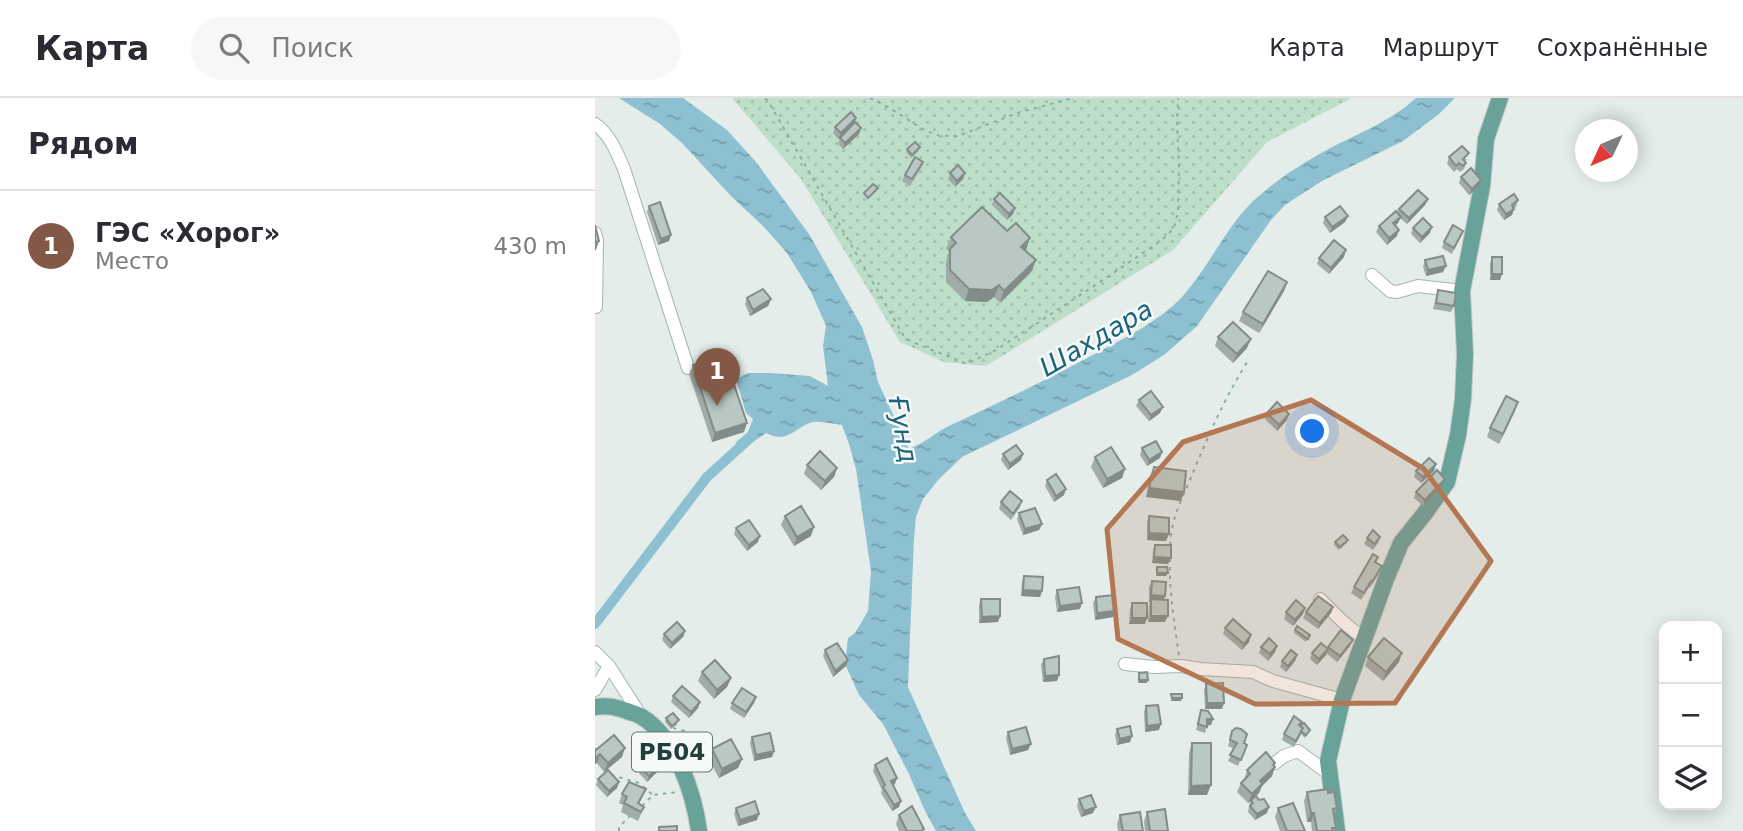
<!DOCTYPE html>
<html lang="ru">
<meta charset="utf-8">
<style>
:root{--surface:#fff;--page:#f7f7f7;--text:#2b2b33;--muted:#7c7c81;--line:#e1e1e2;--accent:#845846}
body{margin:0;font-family:"DejaVu Sans",sans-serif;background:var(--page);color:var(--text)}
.controls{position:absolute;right:21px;bottom:21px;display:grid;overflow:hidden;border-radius:14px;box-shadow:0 4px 18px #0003}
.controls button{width:63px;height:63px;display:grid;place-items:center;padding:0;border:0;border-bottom:2px solid var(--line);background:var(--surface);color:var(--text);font:35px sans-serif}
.compass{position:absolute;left:980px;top:21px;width:63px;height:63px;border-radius:50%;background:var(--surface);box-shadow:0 4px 18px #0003;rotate:226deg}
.you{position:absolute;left:718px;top:334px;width:24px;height:24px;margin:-18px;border:5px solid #fff;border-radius:50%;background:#1a73e8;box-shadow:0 0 0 10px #1a73e833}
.badge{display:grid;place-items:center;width:46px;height:46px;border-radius:50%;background:var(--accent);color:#fff;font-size:23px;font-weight:700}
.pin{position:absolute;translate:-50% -58px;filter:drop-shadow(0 2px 4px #0008)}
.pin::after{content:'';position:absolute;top:37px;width:24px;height:21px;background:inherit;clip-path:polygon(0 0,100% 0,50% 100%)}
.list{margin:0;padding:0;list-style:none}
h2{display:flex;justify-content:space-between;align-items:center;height:91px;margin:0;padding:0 28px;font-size:30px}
h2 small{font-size:23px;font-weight:400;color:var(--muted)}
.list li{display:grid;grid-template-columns:46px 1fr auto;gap:21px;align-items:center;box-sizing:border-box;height:112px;padding:0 28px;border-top:2px solid var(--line)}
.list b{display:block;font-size:26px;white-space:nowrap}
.list p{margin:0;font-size:23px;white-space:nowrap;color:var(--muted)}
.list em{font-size:23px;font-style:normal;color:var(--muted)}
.icon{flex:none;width:38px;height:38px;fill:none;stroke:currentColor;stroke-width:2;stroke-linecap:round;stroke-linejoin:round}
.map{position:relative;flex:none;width:1148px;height:733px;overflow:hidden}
header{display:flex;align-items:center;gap:42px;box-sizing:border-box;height:98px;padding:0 35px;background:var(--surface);border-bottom:2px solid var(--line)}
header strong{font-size:33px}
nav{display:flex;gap:38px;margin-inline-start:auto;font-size:24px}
.search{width:490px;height:63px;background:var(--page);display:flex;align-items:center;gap:18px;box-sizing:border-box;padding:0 24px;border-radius:38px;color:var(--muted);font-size:26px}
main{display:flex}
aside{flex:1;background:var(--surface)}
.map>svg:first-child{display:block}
</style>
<header>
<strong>Карта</strong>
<div class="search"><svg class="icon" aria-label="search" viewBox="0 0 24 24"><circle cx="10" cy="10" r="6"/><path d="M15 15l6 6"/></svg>Поиск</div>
<nav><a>Карта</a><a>Маршрут</a><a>Сохранённые</a></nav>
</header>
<main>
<aside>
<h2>Рядом<small></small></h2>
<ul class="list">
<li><span class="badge">1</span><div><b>ГЭС «Хорог»</b><p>Место</p></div><em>430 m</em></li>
</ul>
</aside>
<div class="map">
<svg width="1148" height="733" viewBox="0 0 1148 733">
<defs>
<pattern id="grass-dots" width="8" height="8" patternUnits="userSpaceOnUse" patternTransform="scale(1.75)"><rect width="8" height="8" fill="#bddec9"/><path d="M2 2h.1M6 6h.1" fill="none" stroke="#a2c0ad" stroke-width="1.8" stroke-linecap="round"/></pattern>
<pattern id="water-ripples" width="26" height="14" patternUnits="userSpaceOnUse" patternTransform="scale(1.75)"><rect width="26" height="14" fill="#8dc1d2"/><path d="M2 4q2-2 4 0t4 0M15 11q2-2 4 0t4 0" fill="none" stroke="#739eab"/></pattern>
</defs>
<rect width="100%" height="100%" fill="#e4edea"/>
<path fill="url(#grass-dots)" d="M 137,0 L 757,0 L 672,44 L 578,152 L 391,268 L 349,264 L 305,244 L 206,81 Z"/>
<path fill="url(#water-ripples)" d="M 24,0 L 88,0 L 132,32 L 161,64 L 214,136 L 267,229 L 278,262 L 283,284 L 314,351 C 330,345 341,334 356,327 C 404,305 451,282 498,257 C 529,240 562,225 587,199 C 613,170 629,133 656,105 C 662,99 670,93 676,88 C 692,75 712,63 730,53 C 761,36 795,24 821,0 L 860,0 L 844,16 L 808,43 L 727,83 L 690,107 L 676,122 L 602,228 L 569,257 L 537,277 L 367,359 L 344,381 L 328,401 L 321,419 L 319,440 L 313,589 L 370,715 L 381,733 L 341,733 L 330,713 L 313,674 L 288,626 L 264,597 L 250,566 L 253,540 L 260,535 L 273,513 L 276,474 L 261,371 L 254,346 L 247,327 C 238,326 227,323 218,324 C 201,328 193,347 171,335 L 148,351 L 140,345 L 153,334 L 158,321 L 151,315 L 141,281 L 153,275 L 176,275 L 215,278 L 233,288 L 228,248 L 231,228 L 216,194 L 192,155 L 168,128 L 136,98 L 87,45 L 65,26 Z"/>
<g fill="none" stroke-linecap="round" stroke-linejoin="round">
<path stroke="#8dc1d2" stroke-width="10" d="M 0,526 L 112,379 L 154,341"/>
<g stroke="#a6b5b2" stroke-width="14">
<g id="minor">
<path d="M 0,26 C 15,36 22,55 29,71 L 93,270"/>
<path d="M 0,135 L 2,143 L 1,209"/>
<path d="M 777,177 L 795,193 L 802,194 L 823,188 L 867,193"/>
<path d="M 725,501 L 747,523 L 769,541"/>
<path d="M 0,554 L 14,568 L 0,592"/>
<path d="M 530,566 L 559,569 L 586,568 L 605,571 L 658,574 L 678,583 L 747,602"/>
<path d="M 14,568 L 46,618"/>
<path d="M 680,665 L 689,658 L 703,653 L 734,676"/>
</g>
</g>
<g stroke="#c1c9c8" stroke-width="18">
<g id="major">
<path d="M 0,609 C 13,607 19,609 32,613 C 37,615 43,616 47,619 C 81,640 99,696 104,733"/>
<path d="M 742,733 L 733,663 L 747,602 L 791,481 L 806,445 L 830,415 L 852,384 L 863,337 L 868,301 L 870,256 L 867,193 L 887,88 L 891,41 L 905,0"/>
</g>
</g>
<g stroke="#85b1a7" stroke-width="2" stroke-dasharray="3.5 5" stroke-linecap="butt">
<path d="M 170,0 L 173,3 L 310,240 C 330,251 351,256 371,266 L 401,252 L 499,188 L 567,142 L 579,130 L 583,114 L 584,67 L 582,26 L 583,0"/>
<path d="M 275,0 L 293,9 L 331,33 L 345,38 L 363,38 L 422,15 L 478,0"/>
<path d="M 584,557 C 578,518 572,478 576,438 C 578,418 587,400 595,382 C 612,340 630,299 654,261"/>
<path d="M 78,630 L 94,634 L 118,653"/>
<path d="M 16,677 L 44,685 L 58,697"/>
<path d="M 47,708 L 58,697 L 83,694"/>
<path d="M 24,733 L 24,729 L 35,718"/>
</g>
<use href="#minor" stroke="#fff" stroke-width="12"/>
<use href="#major" stroke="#69a299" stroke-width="16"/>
</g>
<g fill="#9faca8">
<path d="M 261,20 L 259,26 L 243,41 L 238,35 L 240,29 Z"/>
<path d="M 266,30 L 264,36 L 248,51 L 243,46 L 245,40 Z"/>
<path d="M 312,51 L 324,53 L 316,60 L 311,54 Z"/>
<path d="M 854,59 L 872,61 L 870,63 L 871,65 L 869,71 L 865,74 L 862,71 L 859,74 L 852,66 Z"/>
<path d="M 328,64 L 326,70 L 315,88 L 307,83 L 310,77 Z"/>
<path d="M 355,75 L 370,75 L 368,81 L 360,89 L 353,81 Z"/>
<path d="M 866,79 L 884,88 L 874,97 L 864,85 Z"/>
<path d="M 399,101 L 418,116 L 412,122 L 397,107 Z"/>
<path d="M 833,101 L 830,107 L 812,126 L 805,120 L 803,125 L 800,128 L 802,138 L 792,147 L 781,134 L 784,128 L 802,115 L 804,111 Z"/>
<path d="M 923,102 L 921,109 L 919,110 L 917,117 L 909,122 L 902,112 L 904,106 Z"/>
<path d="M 54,108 L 74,143 L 63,147 L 52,114 Z"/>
<path d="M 753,118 L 750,124 L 735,135 L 728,125 L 730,119 Z"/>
<path d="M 818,130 L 835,135 L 825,145 L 816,136 Z"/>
<path d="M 868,133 L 857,156 L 847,150 L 849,144 Z"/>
<path d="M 356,139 L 431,152 L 441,162 L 436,174 L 405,205 L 399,199 L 392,204 L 370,203 L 351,184 L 351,163 L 354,154 L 351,151 Z"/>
<path d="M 749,159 L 734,176 L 722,166 L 724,160 Z"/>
<path d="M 897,159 L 907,176 L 905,182 L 895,182 L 895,165 Z"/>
<path d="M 830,162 L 848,174 L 831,178 L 828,169 Z"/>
<path d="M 692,184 L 689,193 L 664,235 L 644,223 L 648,214 Z"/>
<path d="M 843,192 L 859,208 L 856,214 L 838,211 Z"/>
<path d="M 152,200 L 176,201 L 173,208 L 155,218 L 150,206 Z"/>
<path d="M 623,239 L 652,250 L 638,265 L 620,248 Z"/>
<path d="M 98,267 L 149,334 L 117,344 L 94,276 Z"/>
<path d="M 544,302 L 565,315 L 554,323 L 541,308 Z"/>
<path d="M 923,304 L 904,346 L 892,339 L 895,330 Z"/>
<path d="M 672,315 L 692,322 L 682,333 L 670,321 Z"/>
<path d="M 547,350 L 567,354 L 565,360 L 552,368 L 545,357 Z"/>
<path d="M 408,356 L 426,362 L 413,372 L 406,362 Z"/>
<path d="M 500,359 L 530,371 L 527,380 L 508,390 L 496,369 Z"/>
<path d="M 841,366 L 839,373 L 826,385 L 819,379 L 821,373 Z"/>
<path d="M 212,367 L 242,370 L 239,379 L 226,392 L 209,376 Z"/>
<path d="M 559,369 L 589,394 L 586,403 L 551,399 L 555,378 Z"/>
<path d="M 850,381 L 848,387 L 828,408 L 819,400 L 821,394 Z"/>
<path d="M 452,382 L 469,397 L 459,404 L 450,388 Z"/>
<path d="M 427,403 L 425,409 L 416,422 L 404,411 L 406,404 Z"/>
<path d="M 424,415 L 447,426 L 444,432 L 428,437 L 422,421 Z"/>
<path d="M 190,418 L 216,438 L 199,448 L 186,427 Z"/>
<path d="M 554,418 L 571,443 L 552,442 L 552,424 Z"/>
<path d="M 141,430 L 163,444 L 152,453 L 139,436 Z"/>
<path d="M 785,439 L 783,445 L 778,452 L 769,446 L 772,440 Z"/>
<path d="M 740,444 L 752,445 L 744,452 L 739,447 Z"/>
<path d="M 560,447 L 576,460 L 573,466 L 557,465 L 558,453 Z"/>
<path d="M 783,459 L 781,464 L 785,474 L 775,490 L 774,489 L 766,502 L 756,495 L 759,489 Z"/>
<path d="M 429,478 L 447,493 L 445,499 L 426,498 L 427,484 Z"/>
<path d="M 557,483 L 569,502 L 570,524 L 553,524 L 554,508 L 555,504 L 554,504 L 554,489 Z"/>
<path d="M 462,492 L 485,511 L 462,514 L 460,499 Z"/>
<path d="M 501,499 L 520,513 L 518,519 L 500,522 L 498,505 Z"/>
<path d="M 386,501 L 405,518 L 403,524 L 384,525 L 384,507 Z"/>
<path d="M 537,505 L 550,526 L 534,526 L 535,511 Z"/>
<path d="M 738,509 L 736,515 L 723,531 L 708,520 L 711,514 Z"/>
<path d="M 691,514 L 708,516 L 698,528 L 689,521 Z"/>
<path d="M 630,530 L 656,537 L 654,544 L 647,552 L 628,536 Z"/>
<path d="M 700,532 L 715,537 L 711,544 L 699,535 Z"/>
<path d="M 90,533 L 88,539 L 75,551 L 67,542 L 69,536 Z"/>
<path d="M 755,548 L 742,564 L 731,555 L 722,567 L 715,561 L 717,555 L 732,550 L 733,549 Z"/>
<path d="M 666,549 L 680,554 L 673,563 L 664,555 Z"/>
<path d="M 230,552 L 253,562 L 251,568 L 238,579 L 228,558 Z"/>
<path d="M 702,557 L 700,563 L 691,574 L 685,569 L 687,563 Z"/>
<path d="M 773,559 L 804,564 L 788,583 L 770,568 Z"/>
<path d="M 449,561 L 464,577 L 462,583 L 448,584 L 446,567 Z"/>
<path d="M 107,574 L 136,580 L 132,589 L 119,601 L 103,583 Z"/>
<path d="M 611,586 L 629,605 L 627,611 L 610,611 L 609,592 Z"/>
<path d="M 78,598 L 103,610 L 94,620 L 76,604 Z"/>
<path d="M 161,599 L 159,605 L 149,620 L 135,611 L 137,605 Z"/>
<path d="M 551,608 L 564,632 L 550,634 L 549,614 Z"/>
<path d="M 606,612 L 618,621 L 616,627 L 612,627 L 610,635 L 601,632 Z"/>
<path d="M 71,620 L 83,626 L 76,631 L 70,624 Z"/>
<path d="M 707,624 L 706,627 L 715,632 L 710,640 L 706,636 L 699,649 L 687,642 L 689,636 Z"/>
<path d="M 522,631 L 537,638 L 535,644 L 522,647 L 520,637 Z"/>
<path d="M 637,633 L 652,647 L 643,668 L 633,663 L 639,651 L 633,648 Z"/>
<path d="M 413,634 L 433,652 L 415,657 L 411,640 Z"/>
<path d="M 157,639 L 179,653 L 177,659 L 159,663 L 155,645 Z"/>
<path d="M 597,645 L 612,697 L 593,697 L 594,655 Z"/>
<path d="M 0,651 L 27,659 L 9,674 L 2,665 L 0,666 Z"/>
<path d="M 117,651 L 147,661 L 143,670 L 124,680 L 113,660 Z"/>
<path d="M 280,667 L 300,686 L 298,687 L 304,709 L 297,713 L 286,695 L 287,692 L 278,673 Z"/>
<path d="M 679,668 L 677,678 L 667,688 L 664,695 L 659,700 L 672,715 L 660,722 L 653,714 L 655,704 L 653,705 L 642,694 L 646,685 L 649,682 L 652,672 Z"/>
<path d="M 46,669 L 62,674 L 52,684 L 44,675 Z"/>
<path d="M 3,681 L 24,684 L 22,690 L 12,699 L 1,687 Z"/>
<path d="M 712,694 L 733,695 L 742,710 L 739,718 L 740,733 L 717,733 L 716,724 L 712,724 L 709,703 Z"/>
<path d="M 27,696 L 47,700 L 44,706 L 49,709 L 43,723 L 26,714 L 28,707 L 24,705 Z"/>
<path d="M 484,701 L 498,715 L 486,719 L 482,708 Z"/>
<path d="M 141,710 L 162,722 L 143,728 L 139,716 Z"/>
<path d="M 683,710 L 710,733 L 685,733 L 680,719 Z"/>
<path d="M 552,714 L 573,733 L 550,733 L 549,723 Z"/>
<path d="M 304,717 L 329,731 L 328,733 L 304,733 L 301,726 Z"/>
<path d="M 525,717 L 548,733 L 523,733 L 522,726 Z"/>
</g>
<g fill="#828c88">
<path d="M 261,20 L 259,26 L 243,41 L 246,35 Z"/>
<path d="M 266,30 L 264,36 L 248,51 L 250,45 Z"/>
<path d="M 370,75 L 368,81 L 360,89 L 362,83 Z"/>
<path d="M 886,82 L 884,88 L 874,97 L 877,91 Z"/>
<path d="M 833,101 L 830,107 L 812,126 L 814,120 Z"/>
<path d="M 420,110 L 418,116 L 412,122 L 414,116 Z"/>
<path d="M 919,111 L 917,117 L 909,122 L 911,116 Z"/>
<path d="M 753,118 L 750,124 L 735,135 L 737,129 Z"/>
<path d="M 806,119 L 803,125 L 796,131 L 798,125 Z"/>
<path d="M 837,129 L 835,135 L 825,145 L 827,139 Z"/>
<path d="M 804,132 L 802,138 L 792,147 L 794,140 Z"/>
<path d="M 76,137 L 74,143 L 63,147 L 66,141 Z"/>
<path d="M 435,140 L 431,152 L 422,161 L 426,149 Z"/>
<path d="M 4,143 L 1,152 L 0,152 L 0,144 Z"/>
<path d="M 751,152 L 749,159 L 734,176 L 736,170 Z"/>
<path d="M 441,162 L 436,174 L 405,205 L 409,193 Z"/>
<path d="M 851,168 L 848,174 L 831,178 L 833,172 Z"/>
<path d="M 897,176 L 907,176 L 905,182 L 895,182 Z"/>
<path d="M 692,184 L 689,193 L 664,235 L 668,226 Z"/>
<path d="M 404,187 L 399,199 L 392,204 L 370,203 L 374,191 Z"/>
<path d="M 176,201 L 173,208 L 155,218 L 158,212 Z"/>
<path d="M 656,241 L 652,250 L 638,265 L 642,256 Z"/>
<path d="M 923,304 L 920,313 L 904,346 L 908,336 Z"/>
<path d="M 568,309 L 565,315 L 554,323 L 556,317 Z"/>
<path d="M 694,316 L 692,322 L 682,333 L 684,327 Z"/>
<path d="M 152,325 L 149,334 L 117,344 L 120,335 Z"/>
<path d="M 567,354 L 565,360 L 552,368 L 554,362 Z"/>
<path d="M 428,356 L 426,362 L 413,372 L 415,366 Z"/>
<path d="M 841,366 L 839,373 L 826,385 L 828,379 Z"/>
<path d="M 242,370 L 239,379 L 226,392 L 230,383 Z"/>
<path d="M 530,371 L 527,380 L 508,390 L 512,381 Z"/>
<path d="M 850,381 L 848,387 L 828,408 L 830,402 Z"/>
<path d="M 554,390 L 589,394 L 586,403 L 551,399 Z"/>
<path d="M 471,391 L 469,397 L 459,404 L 461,398 Z"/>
<path d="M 447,426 L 444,432 L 428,437 L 430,431 Z"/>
<path d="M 219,429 L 216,438 L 199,448 L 202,439 Z"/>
<path d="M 554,435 L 574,436 L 571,443 L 552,442 Z"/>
<path d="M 165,438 L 163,444 L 152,453 L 154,447 Z"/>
<path d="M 559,459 L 576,460 L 573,466 L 557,465 Z"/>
<path d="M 562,475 L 573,475 L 571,478 L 561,478 Z"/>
<path d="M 428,492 L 447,493 L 445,499 L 426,498 Z"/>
<path d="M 556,497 L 570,498 L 568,504 L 554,504 Z"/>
<path d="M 487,505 L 485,511 L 462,514 L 465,508 Z"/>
<path d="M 738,509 L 736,515 L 723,531 L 725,525 Z"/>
<path d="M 710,510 L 708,516 L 698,528 L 700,522 Z"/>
<path d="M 520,513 L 518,519 L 500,522 L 502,515 Z"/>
<path d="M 405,518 L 403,524 L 384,525 L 387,519 Z"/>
<path d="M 556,518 L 573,518 L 570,524 L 553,524 Z"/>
<path d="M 537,520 L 552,520 L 550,526 L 534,526 Z"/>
<path d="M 90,533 L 88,539 L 75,551 L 77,545 Z"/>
<path d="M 656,537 L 654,544 L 647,552 L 649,546 Z"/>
<path d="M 758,542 L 755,548 L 742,564 L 745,558 Z"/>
<path d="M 682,548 L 680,554 L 673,563 L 675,556 Z"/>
<path d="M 733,551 L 731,557 L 722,567 L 724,561 Z"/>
<path d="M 807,555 L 804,564 L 788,583 L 791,574 Z"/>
<path d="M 702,557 L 700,563 L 691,574 L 693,568 Z"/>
<path d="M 253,562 L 251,568 L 238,579 L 240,573 Z"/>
<path d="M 464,577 L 462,583 L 448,584 L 450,578 Z"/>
<path d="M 136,580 L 132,589 L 119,601 L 122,592 Z"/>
<path d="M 544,582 L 553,582 L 552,585 L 543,585 Z"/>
<path d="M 161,599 L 159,605 L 149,620 L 151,614 Z"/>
<path d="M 577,600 L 587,600 L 586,603 L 576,603 Z"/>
<path d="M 105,604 L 103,610 L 94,620 L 96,614 Z"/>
<path d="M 612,605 L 629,605 L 627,611 L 610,611 Z"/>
<path d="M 612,621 L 618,621 L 616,627 L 610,628 Z"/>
<path d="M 566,626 L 564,632 L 550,634 L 552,628 Z"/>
<path d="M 537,638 L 535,644 L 522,647 L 525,641 Z"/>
<path d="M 436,646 L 433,652 L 415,657 L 417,651 Z"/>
<path d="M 30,650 L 27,659 L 9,674 L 13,665 Z"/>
<path d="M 179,653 L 177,659 L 159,663 L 161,657 Z"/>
<path d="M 5,656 L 2,665 L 0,666 L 0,660 Z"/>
<path d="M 147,661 L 143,670 L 124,680 L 127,671 Z"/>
<path d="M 680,665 L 678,671 L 680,669 L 677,678 L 667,688 L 664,695 L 653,705 L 657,696 L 665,683 Z"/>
<path d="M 65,668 L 62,674 L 52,684 L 54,678 Z"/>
<path d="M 302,680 L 300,686 L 293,689 L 296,683 Z"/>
<path d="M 24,684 L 22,690 L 12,699 L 14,693 Z"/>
<path d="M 616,687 L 612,697 L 593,697 L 596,688 Z"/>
<path d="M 306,703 L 304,709 L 297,713 L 299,707 Z"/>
<path d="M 501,709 L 498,715 L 486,719 L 489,713 Z"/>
<path d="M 674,709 L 672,715 L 660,722 L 662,716 Z"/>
<path d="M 716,715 L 719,715 L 716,724 L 712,724 Z"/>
<path d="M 164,716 L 162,722 L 143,728 L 145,722 Z"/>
</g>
<g fill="#b9c8c3" stroke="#828c88" stroke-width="2">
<path d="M 256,14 L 261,20 L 246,35 L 240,29 Z"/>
<path d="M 260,24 L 266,30 L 250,45 L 245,40 Z"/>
<path d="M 320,44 L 325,49 L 317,57 L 312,51 Z"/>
<path d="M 867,48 L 874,55 L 868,61 L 871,65 L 868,68 L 864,65 L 861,68 L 854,59 Z"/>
<path d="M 320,59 L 328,64 L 317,81 L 310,77 Z"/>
<path d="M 363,67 L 370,75 L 362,83 L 355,75 Z"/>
<path d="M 876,70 L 886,82 L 877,91 L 866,79 Z"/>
<path d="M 278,86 L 283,90 L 273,100 L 269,95 Z"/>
<path d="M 823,92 L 833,101 L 814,120 L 804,111 Z"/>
<path d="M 405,95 L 420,110 L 414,116 L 399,101 Z"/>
<path d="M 919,96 L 923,102 L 917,107 L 919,111 L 911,116 L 904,106 Z"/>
<path d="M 65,104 L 76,137 L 66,141 L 54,108 Z"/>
<path d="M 745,108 L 753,118 L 737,129 L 730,119 Z"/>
<path d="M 387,109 L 412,133 L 421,125 L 435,140 L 426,149 L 441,162 L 409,193 L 404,187 L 397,192 L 374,191 L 355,172 L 355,151 L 361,145 L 356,139 Z"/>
<path d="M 801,113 L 806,119 L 798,125 L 804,132 L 794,140 L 784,128 Z"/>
<path d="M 828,120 L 837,129 L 827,139 L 818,130 Z"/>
<path d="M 0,127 L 4,143 L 0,144 Z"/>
<path d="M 858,127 L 868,133 L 859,150 L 849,144 Z"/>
<path d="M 739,142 L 751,152 L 736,170 L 724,160 Z"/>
<path d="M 848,158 L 851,168 L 833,172 L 830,162 Z"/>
<rect x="897" y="159" width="10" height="17"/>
<path d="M 673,173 L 692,184 L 668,226 L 648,214 Z"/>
<path d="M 168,191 L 176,201 L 158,212 L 152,200 Z"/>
<path d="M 843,192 L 861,195 L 859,208 L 841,205 Z"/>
<path d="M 638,224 L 656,241 L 642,256 L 623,239 Z"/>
<path d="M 129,257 L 152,325 L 120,335 L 98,267 Z"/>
<path d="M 556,293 L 568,309 L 556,317 L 544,302 Z"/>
<path d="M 911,298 L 923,304 L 908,336 L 895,330 Z"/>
<path d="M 682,304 L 694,316 L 684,327 L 672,315 Z"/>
<path d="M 561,343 L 567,354 L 554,362 L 547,350 Z"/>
<path d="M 421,347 L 428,356 L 415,366 L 408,356 Z"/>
<path d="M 516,349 L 530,371 L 512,381 L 500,359 Z"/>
<path d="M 225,353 L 242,370 L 230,383 L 212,367 Z"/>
<path d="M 834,360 L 841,366 L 828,379 L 821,373 Z"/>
<path d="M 559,369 L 591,373 L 589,394 L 554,390 Z"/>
<path d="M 842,372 L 850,381 L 830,402 L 821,394 Z"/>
<path d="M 461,376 L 471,391 L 461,398 L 452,382 Z"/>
<path d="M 415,393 L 427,403 L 418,416 L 406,404 Z"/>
<path d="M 206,408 L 219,429 L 202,439 L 190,418 Z"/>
<path d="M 440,410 L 447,426 L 430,431 L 424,415 Z"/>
<path d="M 554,418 L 574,420 L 574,436 L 554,435 Z"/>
<path d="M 154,422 L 165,438 L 154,447 L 141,430 Z"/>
<path d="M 778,432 L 785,439 L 780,446 L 772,440 Z"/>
<path d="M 748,437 L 753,442 L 745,449 L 740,444 Z"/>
<path d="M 560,447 L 576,447 L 576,460 L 559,459 Z"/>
<path d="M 778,456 L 783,459 L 780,464 L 787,468 L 777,484 L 776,483 L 769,495 L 759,489 Z"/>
<path d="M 562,469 L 572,469 L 573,475 L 562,475 Z"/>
<path d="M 429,478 L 448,479 L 447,493 L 428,492 Z"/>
<path d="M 557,483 L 571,484 L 570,498 L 556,497 Z"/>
<path d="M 484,489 L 487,505 L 465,508 L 462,492 Z"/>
<path d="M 519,497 L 520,513 L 502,515 L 501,499 Z"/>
<path d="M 723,498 L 738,509 L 725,525 L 711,514 Z"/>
<path d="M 386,501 L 405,501 L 405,518 L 387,519 Z"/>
<path d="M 556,501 L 573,502 L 573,518 L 556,518 Z"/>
<path d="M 701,502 L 710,510 L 700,522 L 691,514 Z"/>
<rect x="537" y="505" width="15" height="15"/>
<path d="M 638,521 L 656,537 L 649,546 L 630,530 Z"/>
<path d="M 82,524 L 90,533 L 77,545 L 69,536 Z"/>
<path d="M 702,528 L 715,537 L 713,541 L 700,532 Z"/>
<path d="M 746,532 L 758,542 L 745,558 L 733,549 Z"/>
<path d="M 674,540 L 682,548 L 675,556 L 666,549 Z"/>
<path d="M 789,540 L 807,555 L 791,574 L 773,559 Z"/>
<path d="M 242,545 L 253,562 L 240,573 L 230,552 Z"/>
<path d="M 726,545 L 733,551 L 724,561 L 717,555 Z"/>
<path d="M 696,552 L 702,557 L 693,568 L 687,563 Z"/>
<path d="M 464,558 L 464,577 L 450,578 L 449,561 Z"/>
<path d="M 120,562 L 136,580 L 122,592 L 107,574 Z"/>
<path d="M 552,574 L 553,582 L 544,582 L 544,575 Z"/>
<path d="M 628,585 L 629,605 L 612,605 L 611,586 Z"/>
<path d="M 87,588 L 105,604 L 96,614 L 78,598 Z"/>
<path d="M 147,590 L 161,599 L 151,614 L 137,605 Z"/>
<path d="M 576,596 L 587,596 L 587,600 L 577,600 Z"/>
<path d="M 563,607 L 566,626 L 552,628 L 551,608 Z"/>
<path d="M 606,612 L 613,613 L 618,621 L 612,621 L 612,629 L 603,626 Z"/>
<path d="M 78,615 L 84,622 L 77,628 L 71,620 Z"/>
<path d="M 699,618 L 707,624 L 704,627 L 708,630 L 701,643 L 689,636 Z"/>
<path d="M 709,625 L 715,632 L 711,637 L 706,633 L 708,630 L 705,628 Z"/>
<path d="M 535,628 L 537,638 L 525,641 L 522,631 Z"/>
<path d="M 431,629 L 436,646 L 417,651 L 413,634 Z"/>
<path d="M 641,630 L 646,631 L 652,636 L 649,645 L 652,647 L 646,662 L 635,657 L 642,645 L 635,642 L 637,633 Z"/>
<path d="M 175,635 L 179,653 L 161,657 L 157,639 Z"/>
<path d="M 19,637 L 30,650 L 13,665 L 5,656 L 0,660 L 0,651 L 1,652 Z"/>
<path d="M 136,641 L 147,661 L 127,671 L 117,651 Z"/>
<path d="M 597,645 L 616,645 L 616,687 L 596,688 Z"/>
<path d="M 671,654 L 680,665 L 678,667 L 680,669 L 665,683 L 667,686 L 657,696 L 646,685 L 655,676 L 652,672 Z"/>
<path d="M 57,660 L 65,668 L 54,678 L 46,669 Z"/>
<path d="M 292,660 L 302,680 L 296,683 L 306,703 L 299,707 L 288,689 L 290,687 L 280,667 Z"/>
<path d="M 13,672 L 24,684 L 14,693 L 3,681 Z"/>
<path d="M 34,684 L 51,691 L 43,705 L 49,709 L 46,714 L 29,705 L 32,699 L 27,696 Z"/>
<path d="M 733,691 L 733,695 L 739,694 L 742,710 L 738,711 L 741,730 L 737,730 L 738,733 L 722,733 L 719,715 L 716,715 L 712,694 Z"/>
<path d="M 496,697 L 501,709 L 489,713 L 484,701 Z"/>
<path d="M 661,698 L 664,702 L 669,701 L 674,709 L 662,716 L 655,708 L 658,705 L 656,702 Z"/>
<path d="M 160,703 L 164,716 L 145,722 L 141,710 Z"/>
<path d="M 698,705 L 710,733 L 692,733 L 683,710 Z"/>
<path d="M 317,708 L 329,731 L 326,733 L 312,733 L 304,717 Z"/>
<path d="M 570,711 L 573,733 L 555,733 L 552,714 Z"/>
<path d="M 545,714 L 548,733 L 528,733 L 525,717 Z"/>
<path d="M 82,728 L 82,733 L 64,733 L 64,729 Z"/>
</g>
<path fill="#b37753" fill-opacity="0.2" stroke="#b37753" stroke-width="5" stroke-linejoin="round" d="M 716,302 L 829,371 L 896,463 L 800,605 L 660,606 L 523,541 L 512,431 L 588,344 Z"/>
<g text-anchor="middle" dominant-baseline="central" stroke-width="5" stroke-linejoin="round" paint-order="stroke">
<rect fill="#f5faf8" stroke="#627773" stroke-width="2" x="37" y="634.5" width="80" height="39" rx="5"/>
<g font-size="23" font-weight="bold" fill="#233f3a">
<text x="77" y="654">РБ04</text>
</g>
<g font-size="26" font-style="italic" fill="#1d637b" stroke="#f5faf8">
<text transform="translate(501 240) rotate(-30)">Шахдара</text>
<text transform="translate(308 331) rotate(80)">Ғунд</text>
</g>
</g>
</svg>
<div class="controls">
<button>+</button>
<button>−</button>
<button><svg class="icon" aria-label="layers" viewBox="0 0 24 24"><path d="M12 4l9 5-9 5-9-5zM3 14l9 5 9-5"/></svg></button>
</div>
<svg class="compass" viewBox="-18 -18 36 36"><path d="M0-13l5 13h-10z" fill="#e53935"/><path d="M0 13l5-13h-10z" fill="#7c7c81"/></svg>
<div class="you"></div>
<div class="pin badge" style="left:122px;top:308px">1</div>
</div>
</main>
